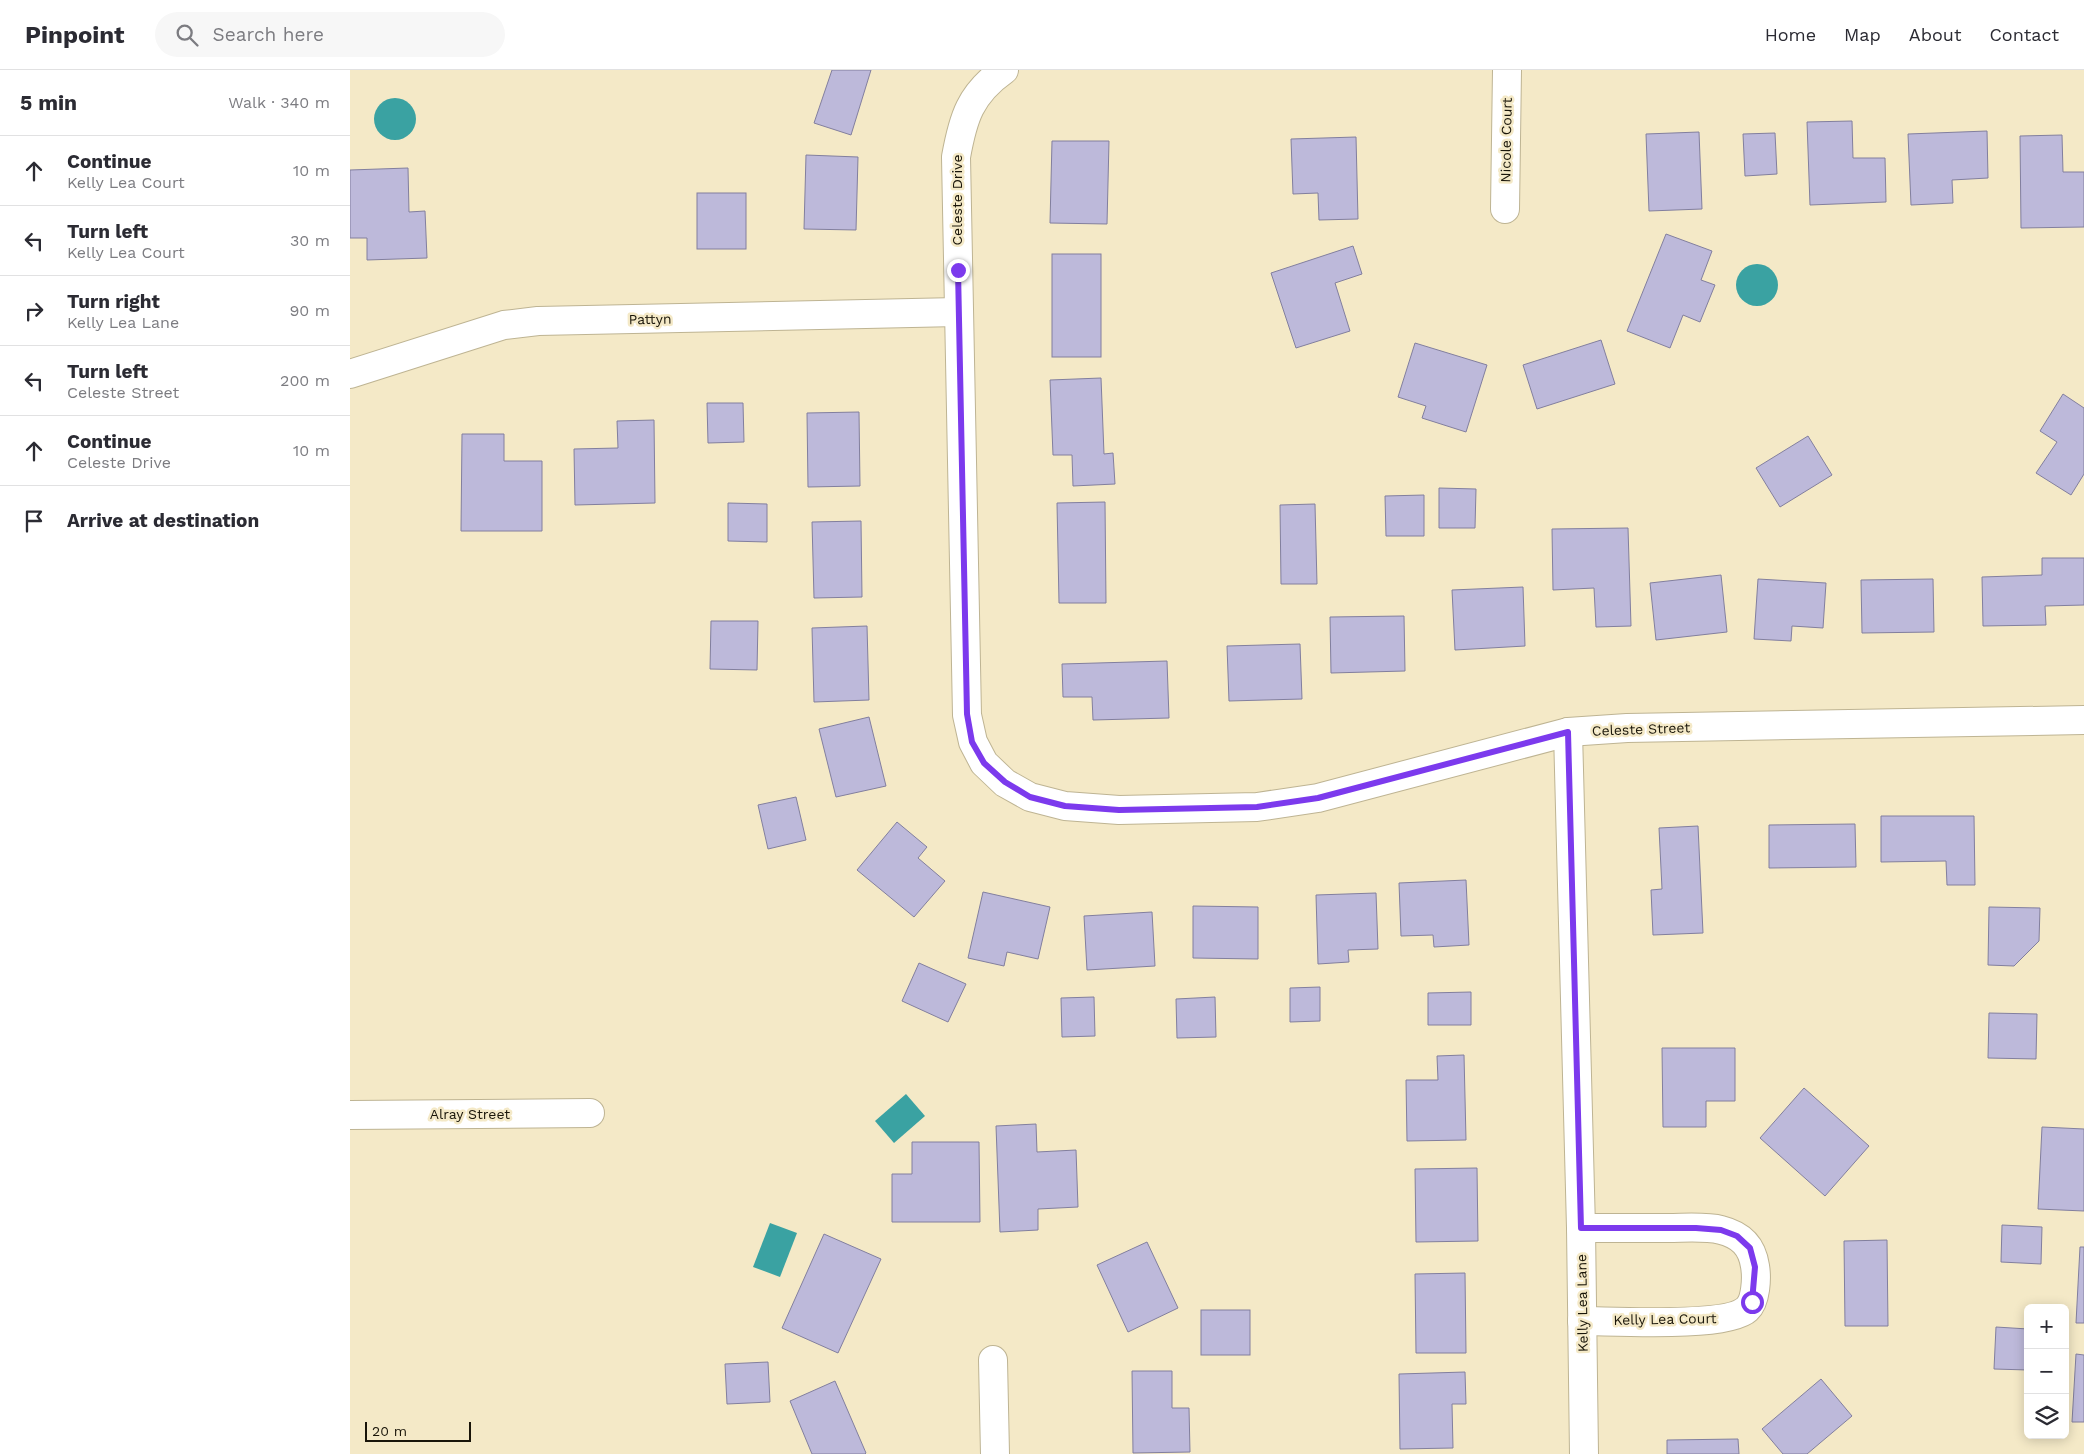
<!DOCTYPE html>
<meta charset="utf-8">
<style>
:root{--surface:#fff;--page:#f7f7f7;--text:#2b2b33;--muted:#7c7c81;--line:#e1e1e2}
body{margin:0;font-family:"Work Sans",sans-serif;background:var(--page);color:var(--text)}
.controls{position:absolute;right:15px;bottom:15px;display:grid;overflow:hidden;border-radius:8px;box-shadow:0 2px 12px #0003}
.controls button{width:45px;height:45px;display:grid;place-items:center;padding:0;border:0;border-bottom:1px solid var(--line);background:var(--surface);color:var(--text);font:25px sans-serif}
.scale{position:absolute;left:15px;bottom:12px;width:106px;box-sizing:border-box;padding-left:5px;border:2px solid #191509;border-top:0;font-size:14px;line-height:18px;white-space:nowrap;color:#191509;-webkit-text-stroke:4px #f4e9c7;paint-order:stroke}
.stop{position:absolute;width:15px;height:15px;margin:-11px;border:4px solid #7c3aed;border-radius:50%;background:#fff}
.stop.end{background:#7c3aed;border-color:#fff;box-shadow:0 1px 5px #0008}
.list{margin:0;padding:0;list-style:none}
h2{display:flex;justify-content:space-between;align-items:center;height:65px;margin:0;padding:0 20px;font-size:21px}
h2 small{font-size:16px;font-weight:400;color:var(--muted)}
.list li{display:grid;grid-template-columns:32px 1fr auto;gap:15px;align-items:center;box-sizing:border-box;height:70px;padding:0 20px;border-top:1px solid var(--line)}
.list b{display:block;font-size:19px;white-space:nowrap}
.list p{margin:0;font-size:16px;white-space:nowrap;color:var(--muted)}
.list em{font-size:16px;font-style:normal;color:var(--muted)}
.icon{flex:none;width:28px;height:28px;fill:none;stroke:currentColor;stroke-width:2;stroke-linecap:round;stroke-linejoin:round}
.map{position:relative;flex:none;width:1734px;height:1384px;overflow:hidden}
header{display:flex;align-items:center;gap:30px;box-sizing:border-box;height:70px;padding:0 25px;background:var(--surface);border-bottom:1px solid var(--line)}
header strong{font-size:24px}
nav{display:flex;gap:28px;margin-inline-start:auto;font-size:18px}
.search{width:350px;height:45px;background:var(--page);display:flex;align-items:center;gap:12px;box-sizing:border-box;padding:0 18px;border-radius:28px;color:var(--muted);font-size:19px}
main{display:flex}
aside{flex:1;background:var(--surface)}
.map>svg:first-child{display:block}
</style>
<header>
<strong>Pinpoint</strong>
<div class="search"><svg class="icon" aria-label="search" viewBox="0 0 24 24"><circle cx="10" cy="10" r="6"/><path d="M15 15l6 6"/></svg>Search here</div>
<nav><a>Home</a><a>Map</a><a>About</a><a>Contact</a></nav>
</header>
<main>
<aside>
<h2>5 min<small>Walk · 340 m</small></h2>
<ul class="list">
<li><svg class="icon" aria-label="ahead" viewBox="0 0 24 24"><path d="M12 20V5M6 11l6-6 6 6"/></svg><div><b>Continue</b><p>Kelly Lea Court</p></div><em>10 m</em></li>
<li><svg class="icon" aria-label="left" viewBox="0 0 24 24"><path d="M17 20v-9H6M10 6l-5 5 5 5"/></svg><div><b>Turn left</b><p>Kelly Lea Court</p></div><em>30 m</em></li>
<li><svg class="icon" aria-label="right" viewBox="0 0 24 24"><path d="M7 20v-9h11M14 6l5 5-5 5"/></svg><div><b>Turn right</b><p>Kelly Lea Lane</p></div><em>90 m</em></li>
<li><svg class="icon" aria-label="left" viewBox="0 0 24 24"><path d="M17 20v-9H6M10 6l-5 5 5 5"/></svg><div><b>Turn left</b><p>Celeste Street</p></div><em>200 m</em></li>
<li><svg class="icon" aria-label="ahead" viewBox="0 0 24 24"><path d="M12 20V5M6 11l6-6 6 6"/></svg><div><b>Continue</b><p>Celeste Drive</p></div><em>10 m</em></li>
<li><svg class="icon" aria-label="arrive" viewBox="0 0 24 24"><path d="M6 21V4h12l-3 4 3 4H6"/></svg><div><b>Arrive at destination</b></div></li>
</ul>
</aside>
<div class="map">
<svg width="1734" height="1384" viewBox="0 0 1734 1384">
<rect width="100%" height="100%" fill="#f4e9c7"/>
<g fill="#3aa2a2">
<circle cx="45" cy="49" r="21"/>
<circle cx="1407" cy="215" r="21"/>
<path d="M 556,1024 L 575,1046 L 544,1073 L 525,1051 Z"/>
<path d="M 420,1153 L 447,1163 L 430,1207 L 403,1197 Z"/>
</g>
<g fill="#bdb9da" stroke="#827f9e">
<path d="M 482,0 L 521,0 L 501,65 L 464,53 Z"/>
<path d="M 1502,51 L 1503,88 L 1535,88 L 1536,132 L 1460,135 L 1457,52 Z"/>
<path d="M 1637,61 L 1638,108 L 1602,110 L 1603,133 L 1561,135 L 1558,64 Z"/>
<path d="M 1349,62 L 1352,139 L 1299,141 L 1296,64 Z"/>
<path d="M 1425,63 L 1427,104 L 1395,106 L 1393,64 Z"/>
<path d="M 1712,65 L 1713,102 L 1734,102 L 1734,157 L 1671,158 L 1670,66 Z"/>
<path d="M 1006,67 L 1008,149 L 969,150 L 968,123 L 943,124 L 941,69 Z"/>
<path d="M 702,71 L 759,71 L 757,154 L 700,153 Z"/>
<path d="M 456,85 L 508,87 L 506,160 L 454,159 Z"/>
<path d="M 58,98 L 59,142 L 75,141 L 77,188 L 17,190 L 17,168 L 0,168 L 0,100 Z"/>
<rect x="347" y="123" width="49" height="56"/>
<path d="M 1316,164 L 1362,181 L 1351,210 L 1365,215 L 1350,252 L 1333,245 L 1320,278 L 1277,261 Z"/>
<path d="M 1003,176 L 1012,204 L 985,213 L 1000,261 L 946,278 L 921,203 Z"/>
<rect x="702" y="184" width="49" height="103"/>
<path d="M 1251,270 L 1265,314 L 1187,339 L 1173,295 Z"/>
<path d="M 1065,273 L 1137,295 L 1116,362 L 1072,348 L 1076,336 L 1048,327 Z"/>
<path d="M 751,308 L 754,384 L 763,383 L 765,414 L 723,416 L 722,385 L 703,385 L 700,310 Z"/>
<path d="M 1713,324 L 1734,338 L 1734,404 L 1721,425 L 1686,403 L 1707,372 L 1690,361 Z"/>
<path d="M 357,333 L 393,333 L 394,372 L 358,373 Z"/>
<path d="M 509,342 L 510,416 L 458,417 L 457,343 Z"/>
<path d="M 304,350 L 305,433 L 225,435 L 224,379 L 268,378 L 267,351 Z"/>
<path d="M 112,364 L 154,364 L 154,391 L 192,391 L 192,461 L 111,461 Z"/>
<path d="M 1458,366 L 1482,405 L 1430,437 L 1406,398 Z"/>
<path d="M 1089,418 L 1126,419 L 1125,458 L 1089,458 Z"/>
<path d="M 1074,425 L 1074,466 L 1036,466 L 1035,426 Z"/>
<path d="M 755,432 L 756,533 L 709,533 L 707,433 Z"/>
<path d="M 378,433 L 417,434 L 417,472 L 378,471 Z"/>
<path d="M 965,434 L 967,514 L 931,514 L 930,435 Z"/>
<path d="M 511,451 L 512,527 L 464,528 L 462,452 Z"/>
<path d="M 1278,458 L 1281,556 L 1246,557 L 1244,518 L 1203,520 L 1202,459 Z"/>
<path d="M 1692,488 L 1734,488 L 1734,535 L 1695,536 L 1696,555 L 1633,556 L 1632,507 L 1692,505 Z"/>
<path d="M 1371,505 L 1377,562 L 1306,570 L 1300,513 Z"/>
<path d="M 1408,509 L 1476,513 L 1473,558 L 1442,556 L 1441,571 L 1404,569 Z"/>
<path d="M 1583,509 L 1584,562 L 1512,563 L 1511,510 Z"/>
<path d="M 1173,517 L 1175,576 L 1105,580 L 1102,520 Z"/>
<path d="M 1054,546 L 1055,601 L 981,603 L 980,547 Z"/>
<path d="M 361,551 L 408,551 L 407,600 L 360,599 Z"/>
<path d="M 517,556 L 519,630 L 464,632 L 462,558 Z"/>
<path d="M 950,574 L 952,629 L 879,631 L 877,576 Z"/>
<path d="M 817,591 L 819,648 L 743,650 L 742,627 L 713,627 L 712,594 Z"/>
<path d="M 519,647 L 536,716 L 486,727 L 469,659 Z"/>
<path d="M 446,727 L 456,770 L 418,779 L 408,735 Z"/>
<path d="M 1531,746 L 1624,746 L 1625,815 L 1597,815 L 1596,791 L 1531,792 Z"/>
<path d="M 547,752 L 577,777 L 568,788 L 595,811 L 564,847 L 507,800 Z"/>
<path d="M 1505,754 L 1506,797 L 1419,798 L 1419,755 Z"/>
<path d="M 1348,756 L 1353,863 L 1303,865 L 1301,820 L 1312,819 L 1309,758 Z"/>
<path d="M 1116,810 L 1119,875 L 1084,877 L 1083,865 L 1051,866 L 1049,813 Z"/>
<path d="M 633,822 L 700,837 L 688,889 L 657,882 L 654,896 L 618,888 Z"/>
<path d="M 1026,823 L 1028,879 L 998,880 L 999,892 L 968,894 L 966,825 Z"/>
<path d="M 843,836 L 908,837 L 908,889 L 843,888 Z"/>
<path d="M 1639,837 L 1690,838 L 1689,871 L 1664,896 L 1638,895 Z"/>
<path d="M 802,842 L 805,896 L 737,900 L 734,846 Z"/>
<path d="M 569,893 L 616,914 L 598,952 L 552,931 Z"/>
<path d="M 970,917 L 970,951 L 940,952 L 940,918 Z"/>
<path d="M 1121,922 L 1121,955 L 1078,955 L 1078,923 Z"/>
<path d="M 744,927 L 745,966 L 712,967 L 711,928 Z"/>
<path d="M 865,927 L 866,967 L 827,968 L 826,929 Z"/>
<path d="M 1639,943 L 1687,944 L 1686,989 L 1638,988 Z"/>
<path d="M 1312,978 L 1385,978 L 1385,1031 L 1356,1031 L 1356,1057 L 1313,1057 Z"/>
<path d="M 1114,985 L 1116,1070 L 1057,1071 L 1056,1010 L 1088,1010 L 1087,986 Z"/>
<path d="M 1454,1018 L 1519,1076 L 1475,1126 L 1410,1068 Z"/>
<path d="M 686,1054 L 687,1082 L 726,1080 L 728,1137 L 688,1139 L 688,1160 L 650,1162 L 646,1056 Z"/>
<path d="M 1692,1057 L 1734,1059 L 1734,1141 L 1688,1139 Z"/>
<path d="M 562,1072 L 629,1072 L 630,1152 L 542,1152 L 542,1104 L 562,1104 Z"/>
<path d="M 1127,1098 L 1128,1171 L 1066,1172 L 1065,1099 Z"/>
<path d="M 1652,1155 L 1692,1157 L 1691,1194 L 1651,1192 Z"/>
<path d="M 474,1164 L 531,1189 L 488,1283 L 432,1258 Z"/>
<path d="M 1537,1170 L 1538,1256 L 1495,1256 L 1494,1171 Z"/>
<path d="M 797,1172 L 828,1238 L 778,1262 L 747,1195 Z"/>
<path d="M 1730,1177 L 1734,1177 L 1734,1253 L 1726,1253 Z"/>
<path d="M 1115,1203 L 1116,1283 L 1066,1283 L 1065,1204 Z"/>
<rect x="851" y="1240" width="49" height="45"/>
<path d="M 1646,1257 L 1678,1259 L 1678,1300 L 1644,1299 Z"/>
<path d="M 1726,1284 L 1734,1285 L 1734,1352 L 1722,1352 Z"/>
<path d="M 418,1292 L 420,1332 L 377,1334 L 375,1294 Z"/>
<path d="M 782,1301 L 822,1301 L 822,1338 L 839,1338 L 840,1382 L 783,1383 Z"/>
<path d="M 1115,1302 L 1116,1334 L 1102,1334 L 1103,1378 L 1050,1379 L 1049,1304 Z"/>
<path d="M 1471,1309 L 1502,1346 L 1457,1384 L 1433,1384 L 1412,1359 Z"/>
<path d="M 485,1311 L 516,1383 L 515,1384 L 462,1384 L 440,1331 Z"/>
<path d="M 1388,1369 L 1389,1384 L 1317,1384 L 1317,1370 Z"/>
</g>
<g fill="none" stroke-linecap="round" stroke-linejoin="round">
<g stroke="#beb493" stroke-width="30">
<g id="minor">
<path d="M 654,0 C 620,24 613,48 606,87 L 617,645 L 623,672 L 634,693 L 655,713 L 680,727 L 715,736 L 769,740 L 907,737 L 968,728 L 1218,662 L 1277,658 L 1734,650"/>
<path d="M 1155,139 L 1157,0"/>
<path d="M 0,304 L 154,255 L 188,251 L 608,242"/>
<path d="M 1218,662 L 1231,1158 L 1234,1384"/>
<path d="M 0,1045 L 240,1043"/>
<path d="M 1231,1158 C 1260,1158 1289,1158 1318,1158 C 1335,1158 1355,1156 1371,1160 C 1391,1165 1402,1176 1405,1196 C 1407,1208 1406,1231 1397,1239 C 1377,1258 1263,1251 1232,1251"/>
<path d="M 643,1290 L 645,1384"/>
</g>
</g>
<use href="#minor" stroke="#fff" stroke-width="28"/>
</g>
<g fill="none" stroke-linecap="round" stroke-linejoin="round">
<path stroke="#7c3aed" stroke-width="6" d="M 608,200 L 617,644 L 622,672 L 634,693 L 655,712 L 680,727 L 715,736 L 769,740 L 907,737 L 968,728 L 1218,662 L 1231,1158 L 1346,1158 L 1371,1160 L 1387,1166 L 1400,1178 L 1405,1197 L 1402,1232"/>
</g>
<g text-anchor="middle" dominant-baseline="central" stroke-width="5" stroke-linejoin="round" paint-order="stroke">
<g font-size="14" fill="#191509" stroke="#f4e9c7">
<text transform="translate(1156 70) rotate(-89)">Nicole Court</text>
<text transform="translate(607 130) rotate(-90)">Celeste Drive</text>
<text transform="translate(300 249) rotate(-1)">Pattyn</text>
<text transform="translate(1291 659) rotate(-2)">Celeste Street</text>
<text x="120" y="1044">Alray Street</text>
<text transform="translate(1232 1233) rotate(-91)">Kelly Lea Lane</text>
<text transform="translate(1315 1249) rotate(-1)">Kelly Lea Court</text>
</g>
</g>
</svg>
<div class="controls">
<button>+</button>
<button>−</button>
<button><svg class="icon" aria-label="layers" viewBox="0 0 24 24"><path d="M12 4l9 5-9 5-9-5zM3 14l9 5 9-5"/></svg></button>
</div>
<div class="scale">20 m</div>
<div class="stop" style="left:1402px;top:1232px"></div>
<div class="stop end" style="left:608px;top:200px"></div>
</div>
</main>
